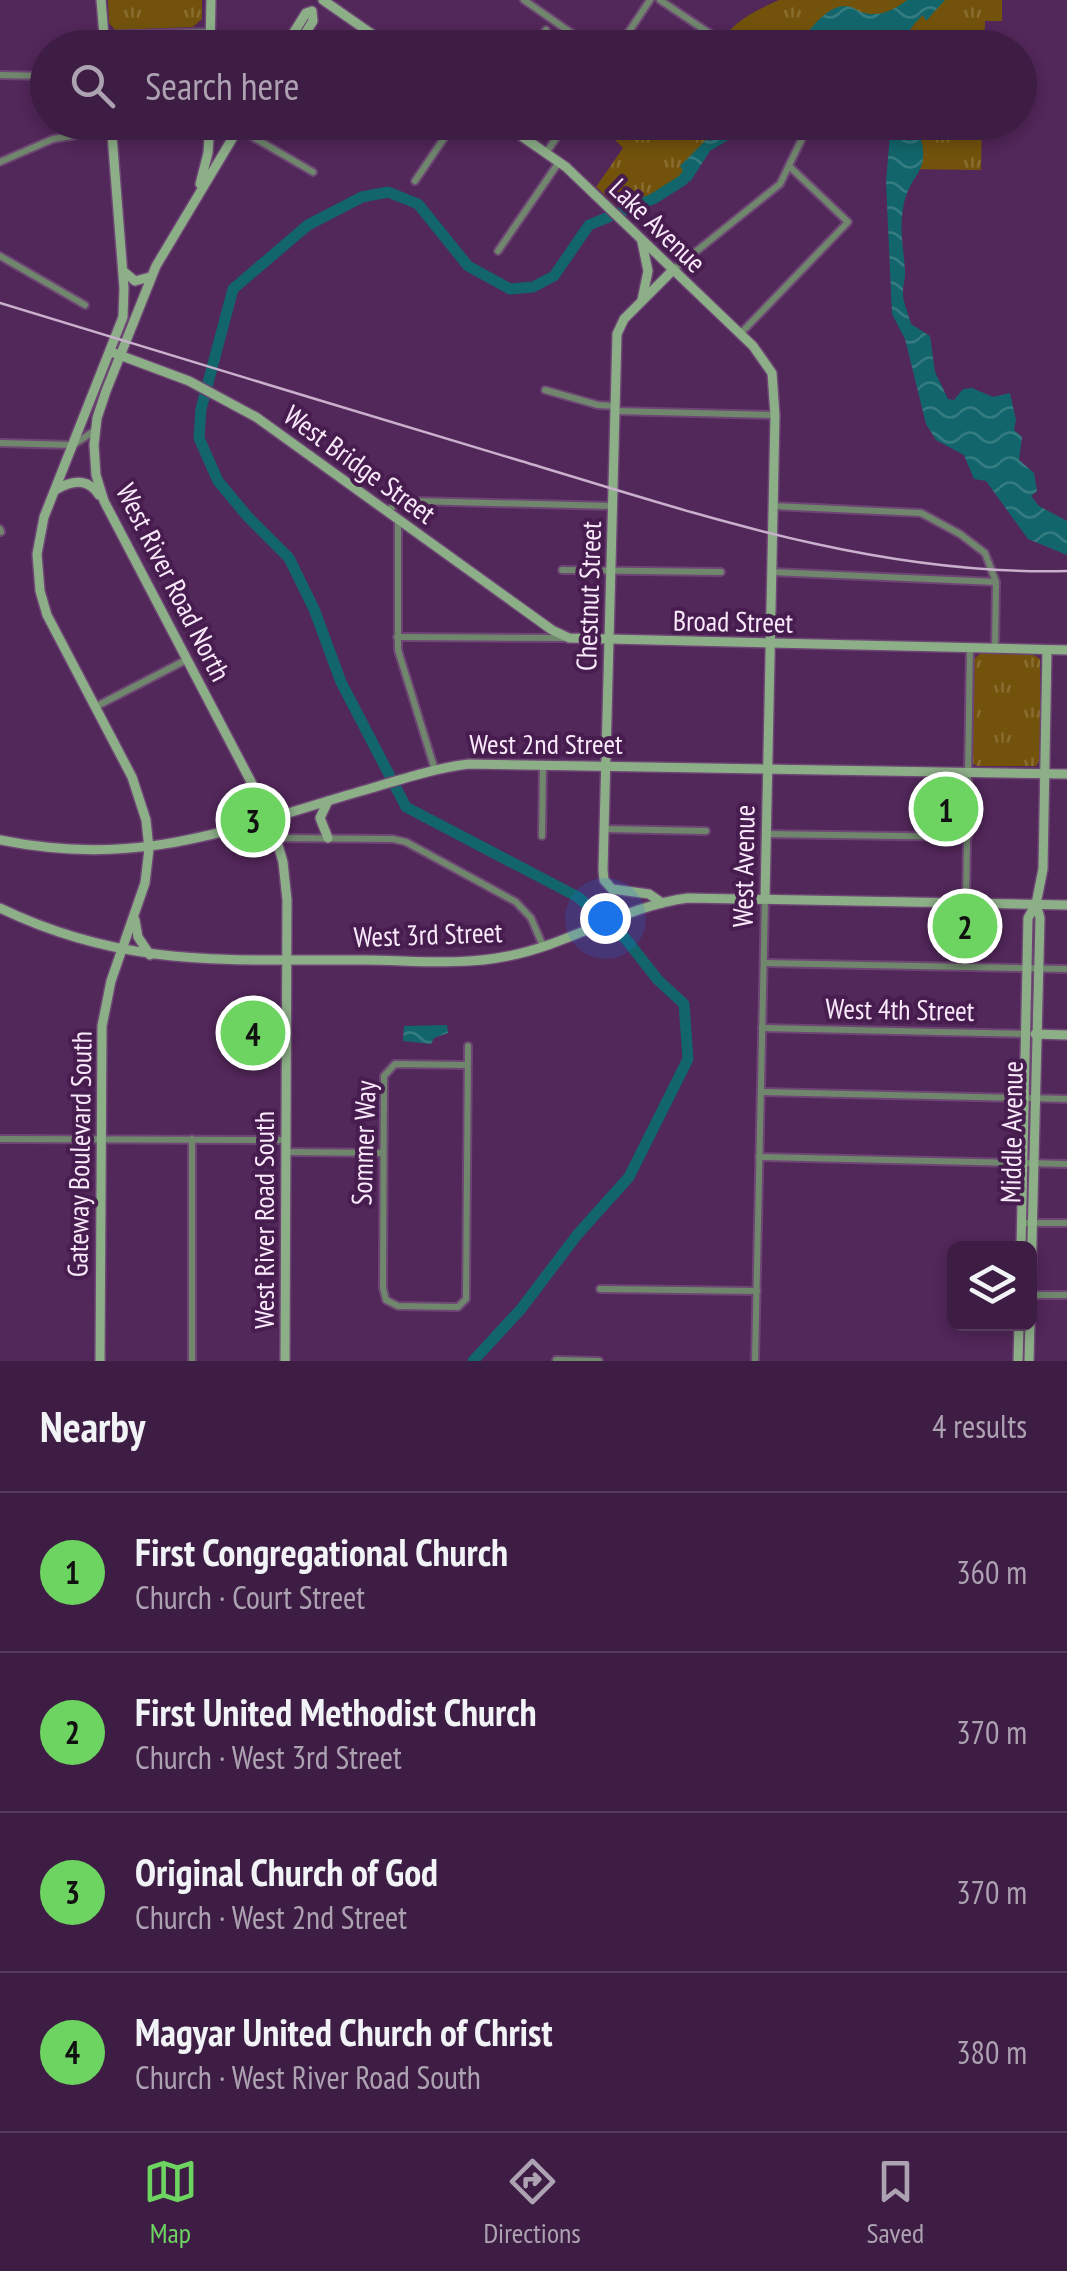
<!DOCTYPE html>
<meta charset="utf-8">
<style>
:root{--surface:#3e1d44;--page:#492a4f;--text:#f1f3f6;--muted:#ada2b2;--line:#573b5d;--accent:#6dd361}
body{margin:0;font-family:"PT Sans Narrow",sans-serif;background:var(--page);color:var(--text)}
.controls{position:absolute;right:30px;bottom:30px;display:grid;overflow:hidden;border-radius:15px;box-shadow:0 5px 15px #0003}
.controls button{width:90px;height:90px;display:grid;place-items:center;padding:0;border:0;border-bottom:2px solid var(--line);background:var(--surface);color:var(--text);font:50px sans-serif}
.you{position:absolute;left:605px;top:918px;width:35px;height:35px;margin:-25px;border:8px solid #fff;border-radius:50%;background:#1a73e8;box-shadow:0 0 0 15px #1a73e833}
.badge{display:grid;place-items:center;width:65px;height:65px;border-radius:50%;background:var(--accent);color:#111;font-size:32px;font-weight:700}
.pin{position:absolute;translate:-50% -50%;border:5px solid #fff;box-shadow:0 2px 10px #0006}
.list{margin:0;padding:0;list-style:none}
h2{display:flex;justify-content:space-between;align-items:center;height:130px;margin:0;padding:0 40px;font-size:42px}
h2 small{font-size:32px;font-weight:400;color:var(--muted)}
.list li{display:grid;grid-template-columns:65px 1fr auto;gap:30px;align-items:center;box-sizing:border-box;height:160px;padding:0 40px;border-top:2px solid var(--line)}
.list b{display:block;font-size:38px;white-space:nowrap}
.list p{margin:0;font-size:32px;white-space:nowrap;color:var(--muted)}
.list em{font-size:32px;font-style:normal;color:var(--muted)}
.icon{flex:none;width:55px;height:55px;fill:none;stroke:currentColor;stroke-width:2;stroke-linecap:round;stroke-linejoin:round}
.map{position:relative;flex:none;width:1067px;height:1361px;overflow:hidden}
.search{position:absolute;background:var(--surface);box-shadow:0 5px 15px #0003;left:30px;right:30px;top:30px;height:110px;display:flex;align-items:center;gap:25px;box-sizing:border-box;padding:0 35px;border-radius:55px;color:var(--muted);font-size:38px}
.sheet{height:770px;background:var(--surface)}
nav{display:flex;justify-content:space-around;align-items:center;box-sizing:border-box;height:140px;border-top:2px solid var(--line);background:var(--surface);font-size:28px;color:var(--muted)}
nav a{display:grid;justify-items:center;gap:5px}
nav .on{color:var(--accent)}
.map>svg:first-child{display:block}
</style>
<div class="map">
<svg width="1067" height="1361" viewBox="0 0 1067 1361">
<defs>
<pattern id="grass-tufts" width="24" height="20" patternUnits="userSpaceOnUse" patternTransform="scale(2.5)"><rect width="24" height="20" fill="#73530c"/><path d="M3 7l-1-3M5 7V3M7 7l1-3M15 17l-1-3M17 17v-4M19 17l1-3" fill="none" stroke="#886c30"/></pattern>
<pattern id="water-waves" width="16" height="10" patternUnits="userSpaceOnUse" patternTransform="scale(2.5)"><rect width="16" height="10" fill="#12666b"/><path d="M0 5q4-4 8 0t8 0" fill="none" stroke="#357c81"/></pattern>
</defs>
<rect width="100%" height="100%" fill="#52275a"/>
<g fill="url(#grass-tufts)">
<path d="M 108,0 L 202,0 L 202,19 L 193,27 L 115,30 L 109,23 Z"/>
<path d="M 779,0 L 1002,0 L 1002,21 L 985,21 L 984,47 L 893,47 L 890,30 L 808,47 L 716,48 C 732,22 752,12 779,0 Z"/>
<path d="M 629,123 L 735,123 L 683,180 L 653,199 L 623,211 L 596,187 L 623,148 L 615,140 Z"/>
<path d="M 902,123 L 982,123 L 981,170 L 901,169 Z"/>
<path d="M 981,653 L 1032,654 L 1040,659 L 1041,758 L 1036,766 L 977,766 L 971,762 L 973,660 Z"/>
</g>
<g fill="url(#water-waves)">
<path d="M 907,0 L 945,0 L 926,21 L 923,15 C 913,25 905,32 908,47 L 874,47 L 872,45 L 797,47 C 807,33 826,5 846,6 C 851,6 857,10 861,12 C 879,18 894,10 907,0 Z"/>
<path d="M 723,123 L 746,123 L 730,139 L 710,151 L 690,182 L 680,166 Z"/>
<path d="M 891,123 L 916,123 C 936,176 909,168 903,209 C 899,231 904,250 905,271 C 906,279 902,286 903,294 C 903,303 909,315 911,324 L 930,336 L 935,372 L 948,399 L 954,400 L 963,389 L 972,388 L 993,397 L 1010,393 L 1016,420 L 1014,430 L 1022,437 L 1019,460 L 1034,473 L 1037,491 L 1031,496 L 1039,506 L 1067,521 L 1067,555 L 1028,539 L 986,481 L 974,479 L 964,455 L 936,440 L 926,424 L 905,339 L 892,314 L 886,182 Z"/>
<path d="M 447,1025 L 448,1033 L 434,1038 L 431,1044 L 403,1041 L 404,1026 Z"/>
</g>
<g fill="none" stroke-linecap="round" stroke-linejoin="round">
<path stroke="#12666b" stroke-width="11" d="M 473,1361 L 521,1309 L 577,1235 L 629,1177 L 688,1059 L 684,1004 L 658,980 L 625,938 L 578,897 L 406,807 L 341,682 L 314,609 L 289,558 L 248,517 L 218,481 L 199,438 L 201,409 L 233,289 L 308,225 L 362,197 L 388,192 L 418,204 L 468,266 L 510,289 L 533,287 L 554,276 L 589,225 L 653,199 L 683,180 L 693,166"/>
<g stroke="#6d4674" stroke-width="10">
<g id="street">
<path d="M 524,0 L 593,48"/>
<path d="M 660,0 L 727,45"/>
<path d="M 104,35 L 210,32"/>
<path d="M 534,48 L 546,30"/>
<path d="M 618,48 L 650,0"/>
<path d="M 0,75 L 48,76"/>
<path d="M 546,153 L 567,122"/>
<path d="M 0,162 L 53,139 L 102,131 L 239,129 L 313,172"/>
<path d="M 415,181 L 455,122"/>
<path d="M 498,251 L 559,162"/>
<path d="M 0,256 L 85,305"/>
<path d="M 673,270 L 780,184 L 810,122"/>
<path d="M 740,334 L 848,222 L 790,167"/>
<path d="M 545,390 L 598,405 L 615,406"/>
<path d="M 615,411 L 775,415"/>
<path d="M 0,443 L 73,445 L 94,431"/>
<path d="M 773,506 L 921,513 L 960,534 L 985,553 L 996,582 L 995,649"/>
<path d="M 387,511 L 398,503 L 415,501 L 612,506"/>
<path d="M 398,520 L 398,650 L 435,770"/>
<path d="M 0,529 L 1,532"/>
<path d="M 562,570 L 721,572"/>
<path d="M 772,572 L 996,582"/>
<path d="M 397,637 L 566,638"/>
<path d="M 95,707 L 186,660"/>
<path d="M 604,829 L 706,831"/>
<path d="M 766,834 L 968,837"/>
<path d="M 542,836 L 543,765"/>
<path d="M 277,838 L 393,839 L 406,842 L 516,902 L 531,918 L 543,946"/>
<path d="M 966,903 L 970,648"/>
<path d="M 764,963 L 1067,969"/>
<path d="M 762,1028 L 1026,1034"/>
<path d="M 468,1065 L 395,1064 L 384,1076 L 383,1288 L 386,1300 L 398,1306 L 458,1307 L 466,1299 L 468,1046"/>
<path d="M 761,1092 L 1067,1099"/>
<path d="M 0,1139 L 286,1140"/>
<path d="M 286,1152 L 383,1153"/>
<path d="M 759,1157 L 1067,1164"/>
<path d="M 1021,1223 L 1067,1223"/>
<path d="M 600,1289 L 757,1291"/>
<path d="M 1030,1295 L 1067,1295"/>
<path d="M 556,1360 L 599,1361"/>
<path d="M 192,1361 L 192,1139"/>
<path d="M 755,1361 L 765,899"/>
</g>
</g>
<g stroke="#6d4674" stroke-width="12">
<g id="secondary">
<path d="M 101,0 L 105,48"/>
<path d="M 323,0 L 392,48"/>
<path d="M 210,48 L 211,0"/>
<path d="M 284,48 L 306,13 L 312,11 L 313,21 L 296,48"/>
<path d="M 246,122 L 241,124 L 156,266 L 106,391 L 97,418 L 94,445 L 96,475 L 104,501 L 270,818 L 283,862 L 287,900 L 285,1361"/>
<path d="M 501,122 L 566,167 L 753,346 L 772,373 L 775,415 L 765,899"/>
<path d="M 200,184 L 208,153 L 210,122"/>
<path d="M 123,271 L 135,281 L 150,277"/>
<path d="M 642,300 L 648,271 L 642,242"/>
<path d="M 114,353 L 189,381 L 256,417 L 552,630 L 569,638 L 1067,650"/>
<path d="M 57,489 C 73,480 88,478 99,495"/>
<path d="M 328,838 L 320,818 L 328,801"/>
<path d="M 0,840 C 142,869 232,828 365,790 C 400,780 434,768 469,764 L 1067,774"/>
<path d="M 662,903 L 649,894 L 612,889 L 604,880 L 603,870 L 617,334 L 624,319 L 673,270"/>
<path d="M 0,908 C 127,969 228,959 364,960 C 411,960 461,966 508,956 C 570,944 625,906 688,898 L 1067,905"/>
<path d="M 135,920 L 138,937 L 150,955"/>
<path d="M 1035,1034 L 1067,1035"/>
<path d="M 1021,1248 L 1028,918 L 1036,904 L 1043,869 L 1047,650"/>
<path d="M 100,1361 L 102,1026 L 111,981 L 145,883 L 149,849 L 146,820 L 132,777 L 47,615 L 40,591 L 37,554 L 44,517 L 123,317 L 124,288 L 111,122"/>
<path d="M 1018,1361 L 1019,1324"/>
<path d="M 1029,1361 L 1040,918 L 1036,904"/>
</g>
</g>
<use href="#street" stroke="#70866d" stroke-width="6"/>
<use href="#secondary" stroke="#8daf88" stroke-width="9"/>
<path stroke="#c9b1cd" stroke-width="2.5" d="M 0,303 C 174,356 347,409 521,461 C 700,515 878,576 1067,571"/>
</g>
<g text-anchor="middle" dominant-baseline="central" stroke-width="8" stroke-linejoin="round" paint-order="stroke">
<g font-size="28" fill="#f9e9fb" stroke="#471c4e">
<text transform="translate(658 225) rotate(44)">Lake Avenue</text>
<text transform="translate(360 464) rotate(36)">West Bridge Street</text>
<text transform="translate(174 582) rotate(63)">West River Road North</text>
<text transform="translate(588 596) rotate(-88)">Chestnut Street</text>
<text transform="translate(733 621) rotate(1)">Broad Street</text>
<text x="546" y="743">West 2nd Street</text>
<text transform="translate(743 866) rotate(-89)">West Avenue</text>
<text transform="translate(428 934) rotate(-2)">West 3rd Street</text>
<text transform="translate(900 1009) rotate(1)">West 4th Street</text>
<text transform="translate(1011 1132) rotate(-89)">Middle Avenue</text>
<text transform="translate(363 1143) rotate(-88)">Sommer Way</text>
<text transform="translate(79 1154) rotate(-89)">Gateway Boulevard South</text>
<text transform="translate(263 1220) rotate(-90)">West River Road South</text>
</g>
</g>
</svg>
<div class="controls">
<button><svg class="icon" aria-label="layers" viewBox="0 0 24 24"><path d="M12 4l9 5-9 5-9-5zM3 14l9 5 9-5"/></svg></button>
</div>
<div class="you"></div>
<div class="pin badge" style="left:946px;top:809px">1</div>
<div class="pin badge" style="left:965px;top:926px">2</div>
<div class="pin badge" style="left:253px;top:820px">3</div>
<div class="pin badge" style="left:253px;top:1033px">4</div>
<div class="search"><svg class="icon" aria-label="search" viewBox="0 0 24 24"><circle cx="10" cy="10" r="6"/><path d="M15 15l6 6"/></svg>Search here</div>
</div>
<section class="sheet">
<h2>Nearby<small>4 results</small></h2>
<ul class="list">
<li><span class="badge">1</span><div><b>First Congregational Church</b><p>Church · Court Street</p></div><em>360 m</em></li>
<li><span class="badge">2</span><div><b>First United Methodist Church</b><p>Church · West 3rd Street</p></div><em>370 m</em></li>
<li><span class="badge">3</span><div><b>Original Church of God</b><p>Church · West 2nd Street</p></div><em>370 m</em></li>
<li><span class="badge">4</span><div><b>Magyar United Church of Christ</b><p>Church · West River Road South</p></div><em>380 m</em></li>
</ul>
</section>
<nav>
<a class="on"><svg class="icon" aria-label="map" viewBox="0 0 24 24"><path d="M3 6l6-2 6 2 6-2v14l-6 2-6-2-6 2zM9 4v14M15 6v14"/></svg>Map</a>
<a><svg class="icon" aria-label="directions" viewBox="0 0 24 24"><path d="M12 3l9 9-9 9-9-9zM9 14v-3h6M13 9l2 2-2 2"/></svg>Directions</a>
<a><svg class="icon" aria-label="saved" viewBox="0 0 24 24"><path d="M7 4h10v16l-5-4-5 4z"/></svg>Saved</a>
</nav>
